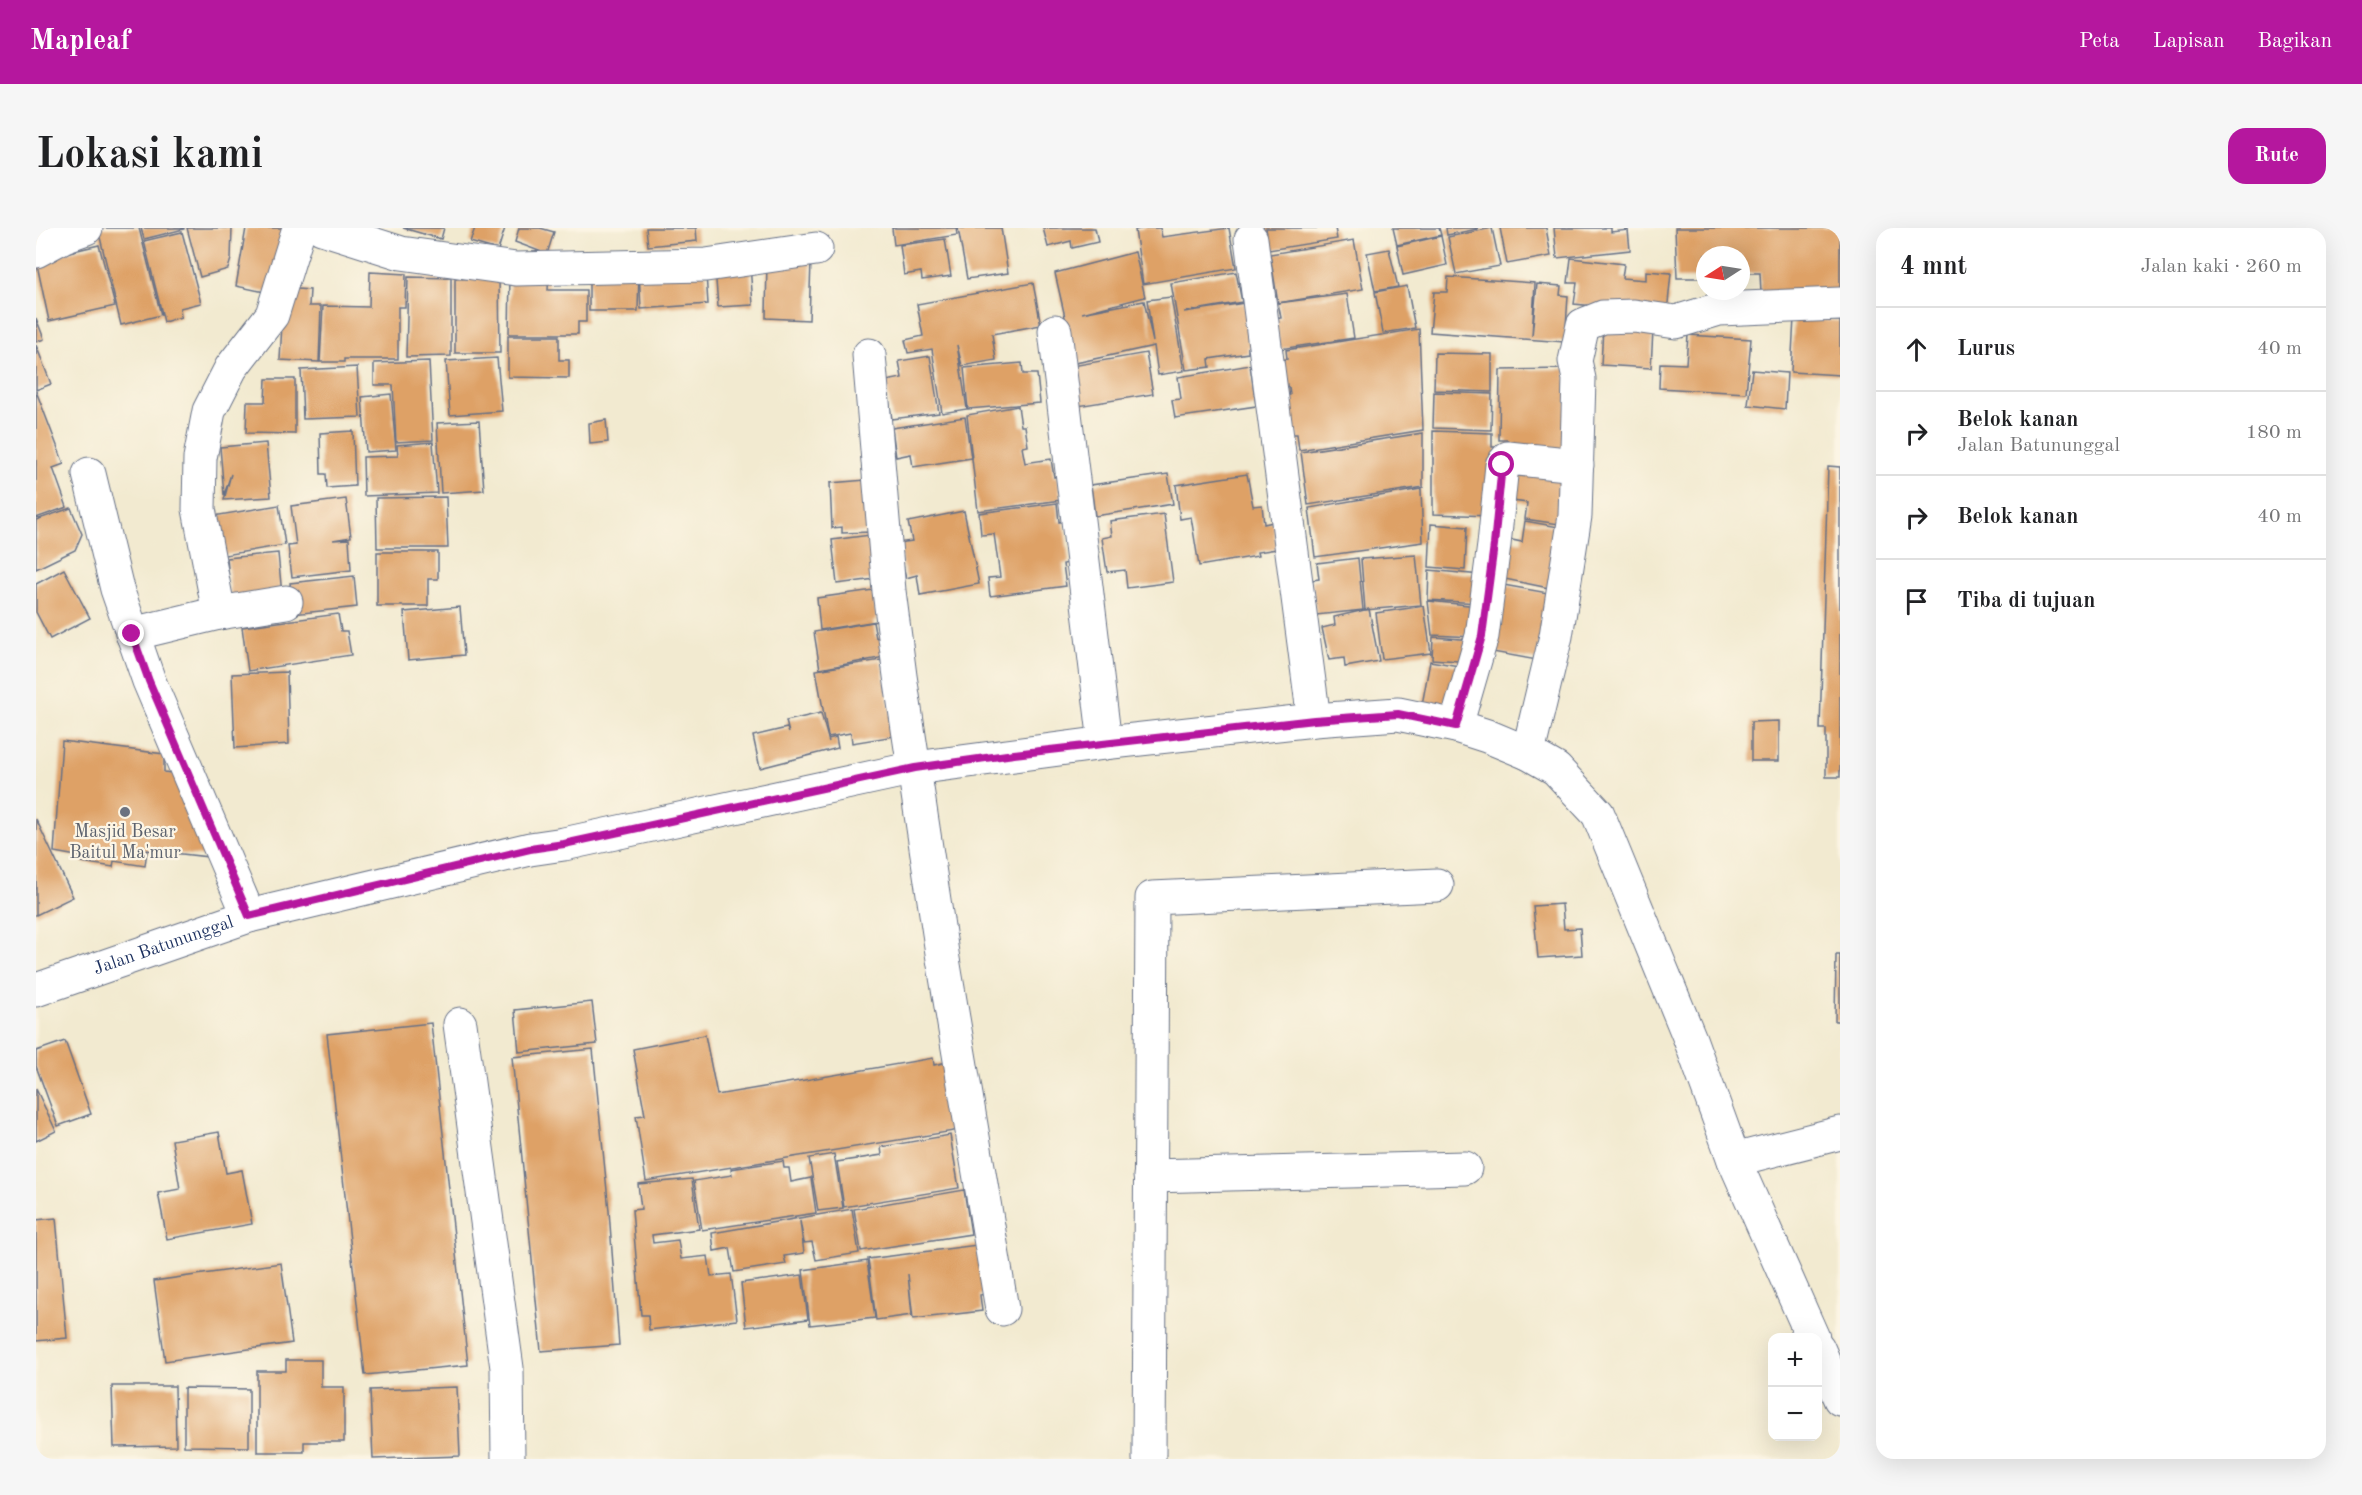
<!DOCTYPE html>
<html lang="id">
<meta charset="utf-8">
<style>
:root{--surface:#fff;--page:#f6f6f6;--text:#202124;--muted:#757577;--line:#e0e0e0;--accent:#b5179e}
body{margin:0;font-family:"Old Standard TT",serif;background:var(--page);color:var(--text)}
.controls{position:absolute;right:18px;bottom:18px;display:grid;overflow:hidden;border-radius:12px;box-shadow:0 6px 24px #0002}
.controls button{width:54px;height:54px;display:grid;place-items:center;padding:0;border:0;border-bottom:2px solid var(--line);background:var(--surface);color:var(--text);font:30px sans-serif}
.compass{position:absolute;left:1660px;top:18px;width:54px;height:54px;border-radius:50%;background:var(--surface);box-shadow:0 6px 24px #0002;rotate:258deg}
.stop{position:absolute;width:18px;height:18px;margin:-14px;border:4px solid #b5179e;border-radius:50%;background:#fff}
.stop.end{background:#b5179e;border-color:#fff;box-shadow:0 2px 6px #0008}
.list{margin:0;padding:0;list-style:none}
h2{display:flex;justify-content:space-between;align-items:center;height:78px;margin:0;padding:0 24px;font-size:26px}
h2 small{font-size:20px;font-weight:400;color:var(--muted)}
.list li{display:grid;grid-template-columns:39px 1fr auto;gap:18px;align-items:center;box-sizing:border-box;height:84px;padding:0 24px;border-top:2px solid var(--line)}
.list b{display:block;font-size:22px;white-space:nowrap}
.list p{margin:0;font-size:20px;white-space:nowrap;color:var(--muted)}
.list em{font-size:20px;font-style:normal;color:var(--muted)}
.icon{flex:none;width:33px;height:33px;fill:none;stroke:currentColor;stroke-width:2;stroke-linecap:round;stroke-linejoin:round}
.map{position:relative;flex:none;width:1804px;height:1231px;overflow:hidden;border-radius:18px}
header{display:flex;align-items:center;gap:36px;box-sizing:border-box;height:84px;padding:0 30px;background:var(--accent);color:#fff}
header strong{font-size:28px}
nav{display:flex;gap:33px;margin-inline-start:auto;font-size:21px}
.intro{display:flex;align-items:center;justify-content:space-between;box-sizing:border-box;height:144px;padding:0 36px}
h1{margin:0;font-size:42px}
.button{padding:15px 27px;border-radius:18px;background:var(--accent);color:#fff;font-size:21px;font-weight:700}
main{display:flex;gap:36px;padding:0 36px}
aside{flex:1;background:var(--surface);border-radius:18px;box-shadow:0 6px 24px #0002}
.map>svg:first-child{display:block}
</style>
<header>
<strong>Mapleaf</strong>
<nav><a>Peta</a><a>Lapisan</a><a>Bagikan</a></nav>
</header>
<div class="intro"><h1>Lokasi kami</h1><a class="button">Rute</a></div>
<main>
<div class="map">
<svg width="1804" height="1231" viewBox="0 0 1804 1231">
<rect width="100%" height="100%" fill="#fcf5e5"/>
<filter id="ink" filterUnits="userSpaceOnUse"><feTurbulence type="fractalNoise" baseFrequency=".0167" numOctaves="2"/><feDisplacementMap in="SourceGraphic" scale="12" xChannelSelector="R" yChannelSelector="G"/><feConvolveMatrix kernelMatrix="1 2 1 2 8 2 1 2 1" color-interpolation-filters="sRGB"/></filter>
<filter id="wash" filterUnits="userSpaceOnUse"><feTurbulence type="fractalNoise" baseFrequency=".008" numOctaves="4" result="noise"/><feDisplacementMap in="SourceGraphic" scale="24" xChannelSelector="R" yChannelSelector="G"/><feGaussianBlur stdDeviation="1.35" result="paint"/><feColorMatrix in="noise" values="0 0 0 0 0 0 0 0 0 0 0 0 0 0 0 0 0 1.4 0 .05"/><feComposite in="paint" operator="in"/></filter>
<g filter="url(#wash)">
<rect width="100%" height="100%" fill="#f2ead0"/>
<g id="blocks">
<g fill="#dea166">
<path d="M 64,0 L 103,0 L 125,87 L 85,97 L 62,1 Z"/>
<path d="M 105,0 L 148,0 L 148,1 L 108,11 Z"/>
<path d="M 151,0 L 196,0 L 195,31 L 192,41 L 164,49 Z"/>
<path d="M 210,0 L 250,0 L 238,66 L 200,58 Z"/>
<path d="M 367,0 L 408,0 L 405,11 Z"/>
<path d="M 439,0 L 469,0 L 462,22 L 434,14 Z"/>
<path d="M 483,0 L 504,0 L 518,4 L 511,26 L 479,14 Z"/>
<path d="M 610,0 L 660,0 L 661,13 L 612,18 Z"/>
<path d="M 856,0 L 920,0 L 921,7 L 858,17 Z"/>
<path d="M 922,0 L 965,0 L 972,45 L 931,51 Z"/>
<path d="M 1007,0 L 1059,0 L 1062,14 L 1036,20 L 1035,13 L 1012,19 Z"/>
<path d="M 1109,0 L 1124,0 L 1126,9 L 1193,0 L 1200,40 L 1107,56 L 1099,2 Z"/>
<path d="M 1230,0 L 1299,0 L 1301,11 L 1233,22 Z"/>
<path d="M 1357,0 L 1403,0 L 1405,7 L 1361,17 Z"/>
<path d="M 1410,0 L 1442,0 L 1442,1 L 1411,7 Z"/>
<path d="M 1456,0 L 1464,38 L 1420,46 L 1412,9 Z"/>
<path d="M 1464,0 L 1510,0 L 1515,28 L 1471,36 Z"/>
<path d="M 1518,0 L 1575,0 L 1575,4 L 1592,2 L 1594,22 L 1521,30 Z"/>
<path d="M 1639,0 L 1802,0 L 1804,3 L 1804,64 L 1725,65 L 1724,45 L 1708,45 L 1708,57 L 1705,57 L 1705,27 L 1669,27 L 1669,50 L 1641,50 Z"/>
<path d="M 146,4 L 165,75 L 144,80 L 145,89 L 128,94 L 108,13 Z"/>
<path d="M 1405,8 L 1411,37 L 1367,47 L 1361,18 Z"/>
<path d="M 909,11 L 915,48 L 886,52 L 885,44 L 868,47 L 864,17 Z"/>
<path d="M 1318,12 L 1327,61 L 1242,75 L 1234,26 Z"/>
<path d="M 63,17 L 79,78 L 13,93 L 0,32 Z"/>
<path d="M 1353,21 L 1362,59 L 1339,63 L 1331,25 Z"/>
<path d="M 1099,24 L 1109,69 L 1046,85 L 1108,73 L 1117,114 L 1111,72 L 1135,69 L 1148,143 L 1122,147 L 1118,118 L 1035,136 L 1026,89 L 1029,89 L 1019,45 Z"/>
<path d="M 1535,30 L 1588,36 L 1586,50 L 1610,52 L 1610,43 L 1635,45 L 1631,85 L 1538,76 L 1541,55 L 1532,55 Z"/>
<path d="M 731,31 L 775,33 L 773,92 L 730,90 Z"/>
<path d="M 714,37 L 717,77 L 682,79 L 679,39 Z"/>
<path d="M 553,42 L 603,42 L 602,83 L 553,83 Z"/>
<path d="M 603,43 L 670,46 L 672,76 L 605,81 Z"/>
<path d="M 334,44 L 370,46 L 369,79 L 362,79 L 362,131 L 308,131 L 308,134 L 284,134 L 287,78 L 333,79 Z"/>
<path d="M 1200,44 L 1206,74 L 1148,84 L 1209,75 L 1216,119 L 1212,119 L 1212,125 L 1173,131 L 1174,139 L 1150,142 L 1135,55 Z"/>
<path d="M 474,45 L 513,46 L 512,62 L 550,62 L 550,94 L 542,94 L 542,106 L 473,106 Z"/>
<path d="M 372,49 L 415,50 L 415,128 L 370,129 Z"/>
<path d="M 1412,49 L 1499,55 L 1496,108 L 1501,56 L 1525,58 L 1524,67 L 1532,68 L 1529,114 L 1394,104 L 1398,64 L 1411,64 Z"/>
<path d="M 463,50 L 464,125 L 419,125 L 419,51 Z"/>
<path d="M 997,55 L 1005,97 L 956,106 L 960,132 L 926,138 L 921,117 L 931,181 L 906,185 L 896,121 L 872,125 L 869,112 L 887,108 L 881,76 Z"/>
<path d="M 1371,58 L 1379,100 L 1347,105 L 1339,64 Z"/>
<path d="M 248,60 L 274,62 L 273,78 L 285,78 L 283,134 L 244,132 Z"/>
<path d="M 1311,66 L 1318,110 L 1244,121 L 1239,91 L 1245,90 L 1242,75 Z"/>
<path d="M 0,90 L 8,111 L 0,114 Z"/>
<path d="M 1758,90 L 1804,93 L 1804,147 L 1755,144 Z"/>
<path d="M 1567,99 L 1617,102 L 1615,140 L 1565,137 Z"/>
<path d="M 1383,101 L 1387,202 L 1263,222 L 1261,206 L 1254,206 L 1249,168 L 1254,167 L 1253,160 L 1247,161 L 1244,132 L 1251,131 L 1250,122 Z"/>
<path d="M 1652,107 L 1715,111 L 1710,165 L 1623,160 L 1624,135 L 1650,136 Z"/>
<path d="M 472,108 L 523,108 L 523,132 L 533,132 L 533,150 L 472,149 Z"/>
<path d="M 0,117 L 15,156 L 0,162 Z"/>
<path d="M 1110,125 L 1117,166 L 1042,178 L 1036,138 Z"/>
<path d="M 1399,125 L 1456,126 L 1456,164 L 1398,162 Z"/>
<path d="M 894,128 L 903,185 L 856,191 L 850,153 L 866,150 L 863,133 Z"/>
<path d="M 461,130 L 466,183 L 414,187 L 410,133 Z"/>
<path d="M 393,133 L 397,212 L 360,214 L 357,157 L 338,157 L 338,135 Z"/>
<path d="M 986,135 L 987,146 L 1001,146 L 1004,175 L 932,181 L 928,140 Z"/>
<path d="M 1214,137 L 1220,178 L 1139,190 L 1136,172 L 1145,171 L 1142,149 Z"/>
<path d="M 321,139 L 324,189 L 267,191 L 265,142 Z"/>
<path d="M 1530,141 L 1533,224 L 1472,224 L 1471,212 L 1463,212 L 1464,142 Z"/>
<path d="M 1716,142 L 1751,145 L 1749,181 L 1712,177 Z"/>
<path d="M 230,151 L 259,151 L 259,206 L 210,205 L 211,174 L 229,174 Z"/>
<path d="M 0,163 L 28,236 L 17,240 L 31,279 L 0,290 Z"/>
<path d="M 1398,164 L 1456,166 L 1455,202 L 1397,200 Z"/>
<path d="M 355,166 L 360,222 L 330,224 L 326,169 Z"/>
<path d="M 982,178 L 985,198 L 989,198 L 992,218 L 986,219 L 989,235 L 1015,231 L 1018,249 L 1022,248 L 1025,272 L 942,283 L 931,187 Z"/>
<path d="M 929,189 L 935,230 L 877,239 L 875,226 L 860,229 L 856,200 Z"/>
<path d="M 570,192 L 572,214 L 554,216 L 553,195 Z"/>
<path d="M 443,193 L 448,262 L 405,265 L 401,195 Z"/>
<path d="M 317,203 L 319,258 L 291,260 L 290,246 L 285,246 L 284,205 Z"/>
<path d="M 1397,203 L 1456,205 L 1456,219 L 1461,219 L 1455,288 L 1397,286 Z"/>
<path d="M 1387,205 L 1387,259 L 1272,277 L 1265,224 Z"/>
<path d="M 397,214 L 401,265 L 328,268 L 327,229 L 362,228 L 361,217 Z"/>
<path d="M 230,215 L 235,269 L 188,272 L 195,246 L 188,267 L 184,219 Z"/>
<path d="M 1472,234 L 1533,243 L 1523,296 L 1489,291 L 1491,275 L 1469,272 Z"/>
<path d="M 1792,238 L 1804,239 L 1804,549 L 1790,549 L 1790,501 L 1784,501 Z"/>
<path d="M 1132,246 L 1137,276 L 1059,288 L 1055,257 Z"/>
<path d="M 1211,246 L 1217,278 L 1226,277 L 1228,296 L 1237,294 L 1241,321 L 1221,324 L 1222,328 L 1163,338 L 1155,289 L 1144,291 L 1140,257 Z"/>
<path d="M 830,252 L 836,304 L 806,305 L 806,299 L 796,300 L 794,255 Z"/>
<path d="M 1385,261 L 1387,314 L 1279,329 L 1273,280 Z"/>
<path d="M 410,269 L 412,320 L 341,320 L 340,270 Z"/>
<path d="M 310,271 L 315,309 L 297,312 L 313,311 L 315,342 L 256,349 L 252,318 L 260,317 L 255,278 Z"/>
<path d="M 1021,275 L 1023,294 L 1028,293 L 1033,335 L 1027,336 L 1030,358 L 954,368 L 952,350 L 964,349 L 958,306 L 945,307 L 943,285 Z"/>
<path d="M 243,277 L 249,317 L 177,329 L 171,289 Z"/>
<path d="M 35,280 L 46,306 L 39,322 L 0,341 L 0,292 Z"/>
<path d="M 928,283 L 943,356 L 884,367 L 881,347 L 870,350 L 862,315 L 876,313 L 872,294 Z"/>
<path d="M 1128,286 L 1137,354 L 1091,360 L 1089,342 L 1071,344 L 1066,310 L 1076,308 L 1074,293 Z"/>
<path d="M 1489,293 L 1523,299 L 1513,360 L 1464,350 L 1471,311 L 1486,314 Z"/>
<path d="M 1395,296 L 1431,299 L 1429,342 L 1393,339 Z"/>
<path d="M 834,307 L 839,351 L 801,356 L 796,312 Z"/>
<path d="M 341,324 L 402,324 L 402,351 L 392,351 L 392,378 L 341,378 Z"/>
<path d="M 242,325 L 246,367 L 195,372 L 191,330 Z"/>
<path d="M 1380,327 L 1385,377 L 1329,382 L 1325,331 Z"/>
<path d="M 1322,330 L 1327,382 L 1280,387 L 1276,352 L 1283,351 L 1281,335 Z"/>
<path d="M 28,341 L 54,390 L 14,411 L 0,384 L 0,356 Z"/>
<path d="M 1393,342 L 1445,347 L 1443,375 L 1392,372 Z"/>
<path d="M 318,348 L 321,379 L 257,386 L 254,355 Z"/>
<path d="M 1462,356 L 1512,365 L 1501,432 L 1451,423 Z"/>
<path d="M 837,362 L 841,393 L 784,402 L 781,370 Z"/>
<path d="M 1392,373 L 1442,378 L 1438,409 L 1396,407 Z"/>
<path d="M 1388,378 L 1395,425 L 1346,431 L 1340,385 Z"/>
<path d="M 424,379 L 428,427 L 372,432 L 368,384 Z"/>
<path d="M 1333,381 L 1343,433 L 1309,439 L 1308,430 L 1293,432 L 1286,400 L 1299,397 L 1298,389 Z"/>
<path d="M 302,386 L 305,403 L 311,403 L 315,427 L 212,443 L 206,399 Z"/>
<path d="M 837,394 L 840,410 L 851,408 L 854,428 L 784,441 L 778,404 Z"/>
<path d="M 1397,409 L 1438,412 L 1436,434 L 1396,431 Z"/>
<path d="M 845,432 L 859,508 L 816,515 L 815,505 L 792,509 L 780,442 Z"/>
<path d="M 1394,433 L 1429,439 L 1420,485 L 1386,477 Z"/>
<path d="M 251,444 L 253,516 L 199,520 L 196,446 Z"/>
<path d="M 785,485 L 793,514 L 792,511 L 800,509 L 802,520 L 724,540 L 717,508 L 751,500 L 753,505 L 750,493 Z"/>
<path d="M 1743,493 L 1743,533 L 1715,533 L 1715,494 Z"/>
<path d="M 26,513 L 128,526 L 128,544 L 143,546 L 173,629 L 111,622 L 109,638 L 78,633 L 77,639 L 46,634 L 46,629 L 18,624 Z"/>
<path d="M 0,591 L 37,669 L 0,687 Z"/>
<path d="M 1526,676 L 1528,701 L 1544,700 L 1546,727 L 1502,730 L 1497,678 Z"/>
<path d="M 1800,727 L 1804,727 L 1804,793 L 1799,793 Z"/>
<path d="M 556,774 L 561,816 L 483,824 L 479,782 Z"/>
<path d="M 395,795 L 432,1137 L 329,1147 L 291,806 Z"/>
<path d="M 669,807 L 681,867 L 897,830 L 898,837 L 911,834 L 924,902 L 610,953 L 600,888 L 609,887 L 597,821 Z"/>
<path d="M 29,813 L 55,886 L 22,898 L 0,838 L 0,823 Z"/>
<path d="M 557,821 L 573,983 L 583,1117 L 505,1123 L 476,829 Z"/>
<path d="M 0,861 L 20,903 L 0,913 Z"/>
<path d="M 183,904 L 190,945 L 206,942 L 216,996 L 131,1011 L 122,965 L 144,961 L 136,912 Z"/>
<path d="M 914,907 L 923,960 L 808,979 L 801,934 L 846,927 L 845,919 Z"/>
<path d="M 798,926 L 807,980 L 782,983 L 773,930 Z"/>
<path d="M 747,933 L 748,940 L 753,940 L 755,954 L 775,950 L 780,985 L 666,1002 L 658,953 L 696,947 L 695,941 Z"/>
<path d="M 656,951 L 663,1001 L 616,1007 L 617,1015 L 642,1012 L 645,1031 L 672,1028 L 675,1048 L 695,1046 L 701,1092 L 613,1102 L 612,1087 L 605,1087 L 596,982 L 605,981 L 602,956 Z"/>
<path d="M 928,962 L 935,1006 L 825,1023 L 818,981 Z"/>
<path d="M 816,981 L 823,1025 L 780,1032 L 776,1014 L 768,1015 L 764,993 L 768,1025 L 748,1028 L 750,1036 L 698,1044 L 694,1020 L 678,1023 L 676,1005 Z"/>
<path d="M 20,990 L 31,1110 L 0,1113 L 0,992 Z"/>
<path d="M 941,1017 L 948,1066 L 944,1067 L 946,1083 L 877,1091 L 872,1046 L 876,1087 L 840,1092 L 832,1031 Z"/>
<path d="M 831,1033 L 839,1090 L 774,1097 L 767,1042 Z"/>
<path d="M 245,1035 L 256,1115 L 129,1133 L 118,1053 Z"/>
<path d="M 766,1047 L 772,1091 L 710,1099 L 705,1055 Z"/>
<path d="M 250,1132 L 285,1132 L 285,1159 L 308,1159 L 308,1214 L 268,1214 L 268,1224 L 221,1224 L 221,1143 L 250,1143 Z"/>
<path d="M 76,1158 L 139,1158 L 140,1218 L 78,1219 Z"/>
<path d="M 421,1159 L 424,1228 L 337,1231 L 334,1162 Z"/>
<path d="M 148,1160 L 213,1161 L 213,1219 L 148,1218 Z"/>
</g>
</g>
</g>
<g filter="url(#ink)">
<use href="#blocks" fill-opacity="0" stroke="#667086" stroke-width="1.5"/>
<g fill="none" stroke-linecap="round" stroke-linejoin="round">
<g stroke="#667086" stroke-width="35">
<g id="street">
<path d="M 286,0 L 365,25 L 480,41 L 670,37 L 780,21"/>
<path d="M 1215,11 L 1278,492"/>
<path d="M 0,23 L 28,8 L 50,0"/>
<path d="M 1019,103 L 1069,515"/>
<path d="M 833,127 L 853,363 L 864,448 L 906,725 L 966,1081"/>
<path d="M 53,246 L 81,361 L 113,453 L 213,688"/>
<path d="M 250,374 L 183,385 L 163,281 L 164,230 L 173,183 L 195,140 L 236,87 L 263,0"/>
<path d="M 96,406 L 183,385"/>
<path d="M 1420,498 L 1446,408 L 1458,317 L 1466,237 L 1472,230 L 1541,237"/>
<path d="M 1492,525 L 1520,408 L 1539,288 L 1543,151 L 1539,133 L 1547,97 L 1567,89 L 1598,88 L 1640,94 L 1683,81 L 1804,76"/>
<path id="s1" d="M 0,762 L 213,688 L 494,621 L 528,616 L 879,540 L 1069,515 L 1278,492 L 1362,486 L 1420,498 L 1451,508 L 1492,525 L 1520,541 L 1562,586 L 1654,811 L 1698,932 L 1777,1110"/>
<path d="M 424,796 L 471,1140 L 472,1231"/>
<path d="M 1698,932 L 1804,905"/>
<path d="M 1114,948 L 1429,940"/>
<path d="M 1782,1120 L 1804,1171"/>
<path d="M 1113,1231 L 1116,670 L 1401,657"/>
</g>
</g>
<use href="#street" stroke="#fff" stroke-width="33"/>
</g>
</g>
<g fill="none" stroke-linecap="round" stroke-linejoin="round" filter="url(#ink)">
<path stroke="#b5179e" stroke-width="8" d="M 96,406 L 113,453 L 213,688 L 494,621 L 528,616 L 879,540 L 978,526 L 1278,492 L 1362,486 L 1420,498 L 1446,408 L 1458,317 L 1466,237"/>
</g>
<circle fill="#6b7280" stroke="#fcf5e5" stroke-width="2" cx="89" cy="584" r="6"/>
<g text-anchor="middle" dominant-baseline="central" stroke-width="4.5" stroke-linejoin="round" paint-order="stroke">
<g font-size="18" fill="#5b616d" stroke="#fcf5e5">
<text x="89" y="604">Masjid Besar<tspan x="89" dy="21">Baitul Ma'mur</tspan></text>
</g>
<g font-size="18" fill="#1b2f5e" stroke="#fcf5e5">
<text stroke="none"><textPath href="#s1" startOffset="135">Jalan Batununggal</textPath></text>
</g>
</g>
</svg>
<div class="controls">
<button>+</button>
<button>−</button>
</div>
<svg class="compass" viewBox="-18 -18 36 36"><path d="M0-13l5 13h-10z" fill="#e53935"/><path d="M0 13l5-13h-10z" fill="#757577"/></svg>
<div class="stop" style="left:1466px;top:237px"></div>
<div class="stop end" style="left:96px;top:406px"></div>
</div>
<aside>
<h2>4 mnt<small>Jalan kaki · 260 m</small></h2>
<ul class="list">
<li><svg class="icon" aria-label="ahead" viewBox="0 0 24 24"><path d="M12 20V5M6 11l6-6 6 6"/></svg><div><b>Lurus</b></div><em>40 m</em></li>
<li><svg class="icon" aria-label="right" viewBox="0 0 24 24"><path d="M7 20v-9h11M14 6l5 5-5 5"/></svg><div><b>Belok kanan</b><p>Jalan Batununggal</p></div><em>180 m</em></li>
<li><svg class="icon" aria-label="right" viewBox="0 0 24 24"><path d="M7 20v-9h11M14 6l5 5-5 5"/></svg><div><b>Belok kanan</b></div><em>40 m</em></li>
<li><svg class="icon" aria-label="arrive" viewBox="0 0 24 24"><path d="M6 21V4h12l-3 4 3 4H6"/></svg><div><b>Tiba di tujuan</b></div></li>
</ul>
</aside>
</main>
